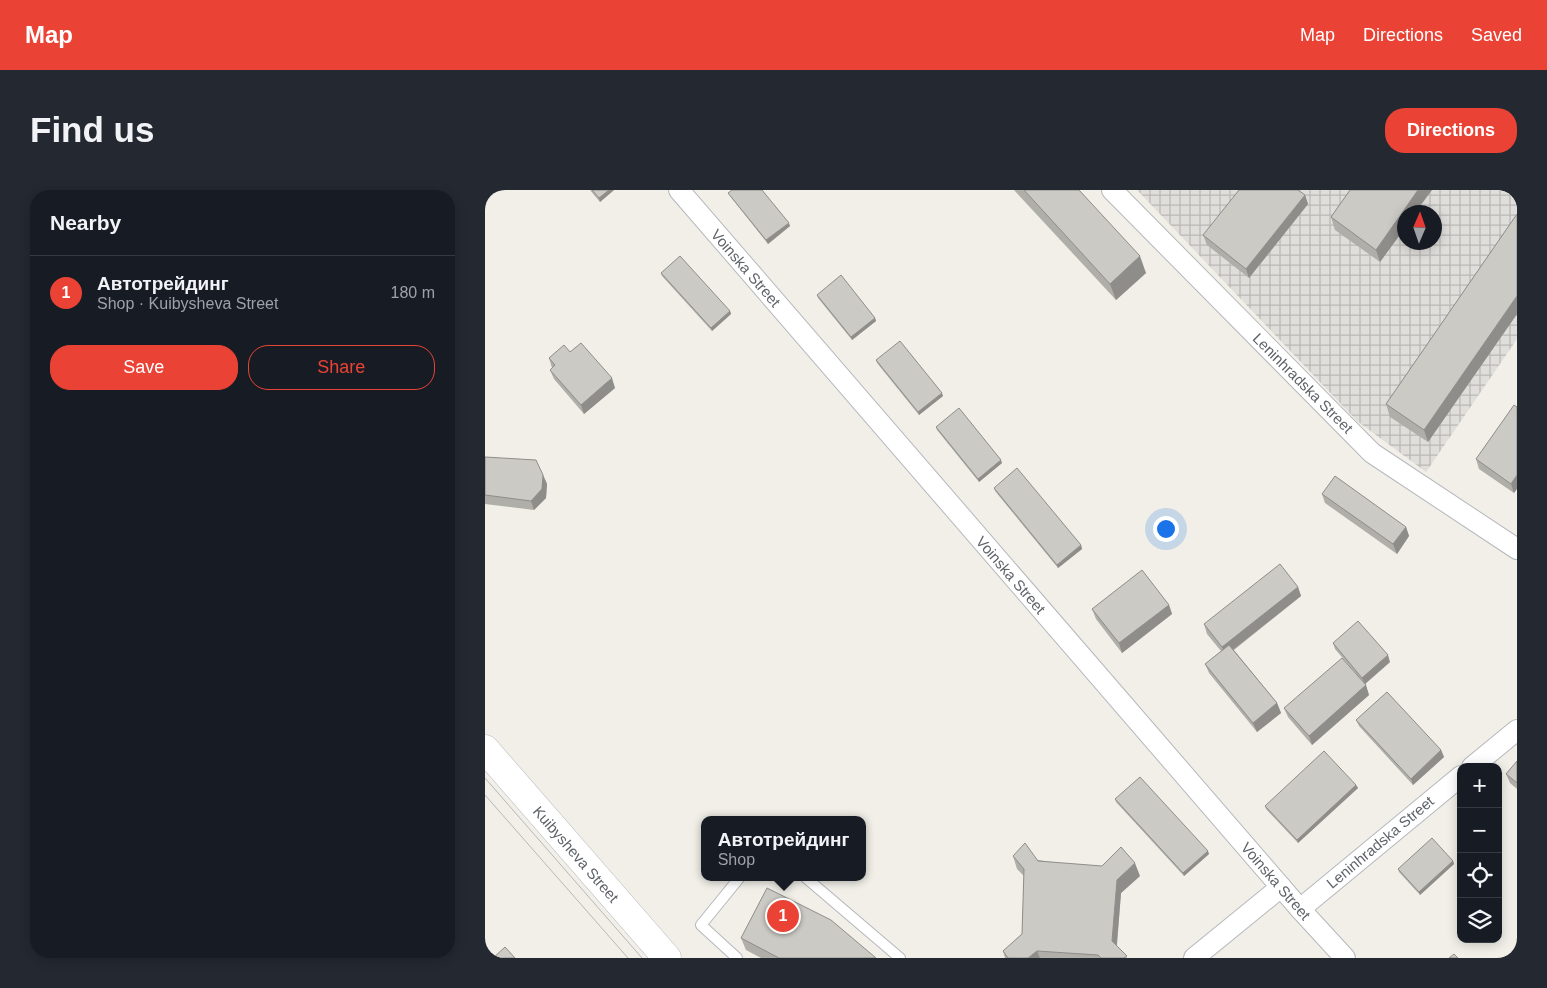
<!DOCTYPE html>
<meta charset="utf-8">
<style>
:root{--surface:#171b24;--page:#242831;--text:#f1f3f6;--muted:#9ea1a6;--line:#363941;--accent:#ea4335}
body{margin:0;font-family:Helvetica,sans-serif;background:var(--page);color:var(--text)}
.controls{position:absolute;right:15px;bottom:15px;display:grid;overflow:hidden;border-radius:10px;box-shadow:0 2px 12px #0003}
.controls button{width:45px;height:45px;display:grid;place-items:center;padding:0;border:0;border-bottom:1px solid var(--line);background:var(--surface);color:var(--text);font:25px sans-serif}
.compass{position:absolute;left:912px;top:15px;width:45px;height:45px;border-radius:50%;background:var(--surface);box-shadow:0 2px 12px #0003;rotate:2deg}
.you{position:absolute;left:680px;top:338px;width:18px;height:18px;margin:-12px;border:4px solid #fff;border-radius:50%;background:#1a73e8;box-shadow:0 0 0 8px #1a73e833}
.badge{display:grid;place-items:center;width:32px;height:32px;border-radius:50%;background:var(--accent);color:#fff;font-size:16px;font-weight:700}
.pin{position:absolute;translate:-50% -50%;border:2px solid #fff;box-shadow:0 1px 5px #0006}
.popup{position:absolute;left:216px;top:626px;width:165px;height:65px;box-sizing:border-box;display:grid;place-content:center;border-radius:10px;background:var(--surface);filter:drop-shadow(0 1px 4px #0005);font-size:16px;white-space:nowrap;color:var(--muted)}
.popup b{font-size:19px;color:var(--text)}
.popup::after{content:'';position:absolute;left:50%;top:100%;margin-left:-10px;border:10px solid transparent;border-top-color:var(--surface)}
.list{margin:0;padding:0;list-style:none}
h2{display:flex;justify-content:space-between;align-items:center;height:65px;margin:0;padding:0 20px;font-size:21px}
h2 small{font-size:16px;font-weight:400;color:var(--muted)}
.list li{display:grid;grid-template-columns:32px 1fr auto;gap:15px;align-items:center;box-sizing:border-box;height:75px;padding:0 20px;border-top:1px solid var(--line)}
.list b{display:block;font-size:19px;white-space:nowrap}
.list p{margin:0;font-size:16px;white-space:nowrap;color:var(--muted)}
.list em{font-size:16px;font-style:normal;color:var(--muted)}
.actions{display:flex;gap:10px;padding:15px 20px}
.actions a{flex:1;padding:11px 0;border:1px solid var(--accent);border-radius:20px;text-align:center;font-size:18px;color:var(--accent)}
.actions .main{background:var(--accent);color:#fff}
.icon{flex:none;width:28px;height:28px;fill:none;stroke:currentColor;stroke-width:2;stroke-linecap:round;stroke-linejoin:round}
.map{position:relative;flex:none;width:1032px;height:768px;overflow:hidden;border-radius:20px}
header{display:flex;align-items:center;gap:30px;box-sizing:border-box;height:70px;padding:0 25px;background:var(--accent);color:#fff}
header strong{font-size:24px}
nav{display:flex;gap:28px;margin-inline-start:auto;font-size:18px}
.intro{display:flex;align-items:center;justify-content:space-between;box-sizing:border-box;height:120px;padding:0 30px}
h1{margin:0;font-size:35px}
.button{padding:12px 22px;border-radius:20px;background:var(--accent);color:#fff;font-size:18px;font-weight:700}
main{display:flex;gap:30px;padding:0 30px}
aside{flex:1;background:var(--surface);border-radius:20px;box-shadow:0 2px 12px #0003}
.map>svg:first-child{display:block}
</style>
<header>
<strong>Map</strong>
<nav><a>Map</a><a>Directions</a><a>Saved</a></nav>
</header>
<div class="intro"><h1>Find us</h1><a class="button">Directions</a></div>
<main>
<aside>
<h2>Nearby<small></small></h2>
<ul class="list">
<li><span class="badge">1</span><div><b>Автотрейдинг</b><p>Shop · Kuibysheva Street</p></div><em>180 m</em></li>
</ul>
<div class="actions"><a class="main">Save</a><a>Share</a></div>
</aside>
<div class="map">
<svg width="1032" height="768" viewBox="0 0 1032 768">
<defs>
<pattern id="industrial-grid" width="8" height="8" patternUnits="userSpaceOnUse" patternTransform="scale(1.25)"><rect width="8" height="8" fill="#e0deda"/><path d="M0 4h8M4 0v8" fill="none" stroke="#b9b8b5"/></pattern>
</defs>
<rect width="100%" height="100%" fill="#f1efe8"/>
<path fill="url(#industrial-grid)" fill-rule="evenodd" d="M 652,0 L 1032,0 L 1032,149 L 941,282 L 872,231 ZM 919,22 L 949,22 L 949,52 L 919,52 Z"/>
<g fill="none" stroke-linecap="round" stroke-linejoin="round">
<g stroke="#b5b8bc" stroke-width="12">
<g id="lane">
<path d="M 320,687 L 415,768"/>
<path d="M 252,768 L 216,735 L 255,687"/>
</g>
</g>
<g stroke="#b5b8bc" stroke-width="22">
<g id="street">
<path d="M 194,0 L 815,719 L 860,768"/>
<path d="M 627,0 L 887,263 L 1032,359"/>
<path d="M 987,577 L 1032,540"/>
<path d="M 815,719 L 976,586"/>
<path d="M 709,768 L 796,697"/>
</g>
</g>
<g stroke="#b6babf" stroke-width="29">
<path id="secondary" d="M 0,559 L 182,768"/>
</g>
<use href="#lane" stroke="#fff" stroke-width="10"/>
<use href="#street" stroke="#fff" stroke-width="20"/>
<use href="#secondary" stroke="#fff" stroke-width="28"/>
<g stroke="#b6b7b8" stroke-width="1">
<path d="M 0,588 L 157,768"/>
<path d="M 0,605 L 143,768"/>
</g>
</g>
<g fill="#afaea9">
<path d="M 105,0 L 129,0 L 115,12 Z"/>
<path d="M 529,0 L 594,0 L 661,83 L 631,110 Z"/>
<path d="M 865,0 L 947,0 L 895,72 L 850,40 L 846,27 Z"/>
<path d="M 243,3 L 305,36 L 283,54 L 245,6 Z"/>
<path d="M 820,5 L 823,14 L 764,88 L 722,55 L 718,45 Z"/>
<path d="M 1032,24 L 1032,124 L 943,252 L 905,227 L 901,214 Z"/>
<path d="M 176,83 L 245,121 L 246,124 L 227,141 L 177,86 Z"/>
<path d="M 332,105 L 390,128 L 391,131 L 367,150 L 333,108 Z"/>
<path d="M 85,162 L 130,198 L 99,224 L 69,189 L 65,180 L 67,178 L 64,168 Z"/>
<path d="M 391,170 L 458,206 L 434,225 L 392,173 Z"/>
<path d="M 1032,217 L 1029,303 L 994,279 L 991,269 Z"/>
<path d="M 451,237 L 517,273 L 494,292 L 452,240 Z"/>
<path d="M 0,267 L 58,285 L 62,294 L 61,308 L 49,320 L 0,314 Z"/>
<path d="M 509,298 L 596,355 L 597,359 L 573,378 L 510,301 Z"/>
<path d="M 837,304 L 921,337 L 924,346 L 912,364 L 840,313 Z"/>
<path d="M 813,397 L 816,406 L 749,460 L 792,513 L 796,523 L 772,542 L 724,483 L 720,474 L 736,461 L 722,444 L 719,434 Z"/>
<path d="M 684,415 L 687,424 L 637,463 L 611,429 L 607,419 Z"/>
<path d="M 848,453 L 905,472 L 880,494 L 884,505 L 827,555 L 803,527 L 799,518 L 874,487 L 850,459 Z"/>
<path d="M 871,530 L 956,560 L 959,567 L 928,595 L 874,536 Z"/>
<path d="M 1032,571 L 1032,599 L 1025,593 L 1021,584 Z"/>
<path d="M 871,595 L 873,598 L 813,653 L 781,619 L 780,616 Z"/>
<path d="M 630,609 L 724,664 L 699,686 L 631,612 Z"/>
<path d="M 528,666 L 655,686 L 636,703 L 632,756 L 642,768 L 520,768 L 518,761 L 537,744 L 539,686 L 532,679 Z"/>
<path d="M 968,671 L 969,674 L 935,705 L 914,682 L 913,679 Z"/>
<path d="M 256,748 L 391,768 L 276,768 L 261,760 Z"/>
</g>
<g fill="#8f8d8a">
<path d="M 124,0 L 129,0 L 115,12 L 114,8 Z"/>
<path d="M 933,0 L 947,0 L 930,22 L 920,22 L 920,38 L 895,72 L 891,60 Z"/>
<path d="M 820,5 L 823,14 L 764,88 L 761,79 Z"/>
<path d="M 304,33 L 305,36 L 283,54 L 281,50 Z"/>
<path d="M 655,66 L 661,83 L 631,110 L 625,94 Z"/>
<path d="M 1032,106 L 1032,124 L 943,252 L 939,240 Z"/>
<path d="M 245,121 L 246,124 L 227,141 L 226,138 Z"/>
<path d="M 390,128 L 391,131 L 367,150 L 366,147 Z"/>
<path d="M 127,188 L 130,198 L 99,224 L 96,215 Z"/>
<path d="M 457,203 L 458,206 L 434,225 L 433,222 Z"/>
<path d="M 516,270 L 517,273 L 494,292 L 493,289 Z"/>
<path d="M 58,285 L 62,294 L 61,308 L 49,320 L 46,311 Z"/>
<path d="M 1032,285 L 1032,299 L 1029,303 L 1026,294 Z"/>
<path d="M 921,337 L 924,346 L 912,364 L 908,354 Z"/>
<path d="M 596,355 L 597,359 L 573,378 L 572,375 Z"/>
<path d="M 813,397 L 816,406 L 740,466 L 737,457 Z"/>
<path d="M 684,415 L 687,424 L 637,463 L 634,453 Z"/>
<path d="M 903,465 L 905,472 L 880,494 L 877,488 Z"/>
<path d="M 881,495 L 884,505 L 827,555 L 824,546 Z"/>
<path d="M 792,513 L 796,523 L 772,542 L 768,533 Z"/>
<path d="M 956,560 L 959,567 L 928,595 L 926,589 Z"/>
<path d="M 871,595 L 873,598 L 813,653 L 812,650 Z"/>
<path d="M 723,661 L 724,664 L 699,686 L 698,683 Z"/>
<path d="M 968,671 L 969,674 L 935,705 L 934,702 Z"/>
<path d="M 650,673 L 655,686 L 636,703 L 631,763 L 627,751 L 632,690 Z"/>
<path d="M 552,761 L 555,768 L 543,768 Z"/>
</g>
<g fill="#cccac5" stroke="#8f8d8a">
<path d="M 107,0 L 124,0 L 114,8 Z"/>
<path d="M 247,0 L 277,0 L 304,33 L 281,50 L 243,3 Z"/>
<path d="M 539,0 L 594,0 L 655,66 L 625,94 Z"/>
<path d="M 754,0 L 813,0 L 820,5 L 761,79 L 718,45 Z"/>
<path d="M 865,0 L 933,0 L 891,60 L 846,27 Z"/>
<path d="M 1032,24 L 1032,106 L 939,240 L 901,214 Z"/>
<path d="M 195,66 L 245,121 L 226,138 L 176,83 Z"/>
<path d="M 356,85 L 390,128 L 366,147 L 332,105 Z"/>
<path d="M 415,151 L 457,203 L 433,222 L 391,170 Z"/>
<path d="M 96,153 L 127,188 L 96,215 L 65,180 L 70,175 L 64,168 L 79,155 L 85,162 Z"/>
<path d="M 1029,215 L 1032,217 L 1032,285 L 1026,294 L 991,269 Z"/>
<path d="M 474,218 L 516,270 L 493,289 L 451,237 Z"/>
<path d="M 0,267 L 51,270 L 58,285 L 57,299 L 46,311 L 0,305 Z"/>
<path d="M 532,278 L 596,355 L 572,375 L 509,298 Z"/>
<path d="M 850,286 L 921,337 L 908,354 L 837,304 Z"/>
<path d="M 795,374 L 813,397 L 737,457 L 719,434 Z"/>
<path d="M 657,380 L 684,415 L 634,453 L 607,419 Z"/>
<path d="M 873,431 L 903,465 L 877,488 L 848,453 Z"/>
<path d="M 744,455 L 792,513 L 768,533 L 720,474 Z"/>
<path d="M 857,468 L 881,495 L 824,546 L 799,518 Z"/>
<path d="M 902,502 L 956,560 L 926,589 L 871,530 Z"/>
<path d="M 839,561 L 871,595 L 812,650 L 780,616 Z"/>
<path d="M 1032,571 L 1032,593 L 1021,584 Z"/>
<path d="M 655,587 L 723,661 L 698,683 L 630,609 Z"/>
<path d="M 947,648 L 968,671 L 934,702 L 913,679 Z"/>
<path d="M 540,653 L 553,671 L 617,676 L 636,657 L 650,673 L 632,690 L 627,751 L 642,766 L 639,768 L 616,768 L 613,765 L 552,761 L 543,768 L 523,768 L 518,761 L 537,744 L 539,679 L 528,666 Z"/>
<path d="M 282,698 L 346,730 L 391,768 L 294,768 L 256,748 Z"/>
<path d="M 20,757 L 30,768 L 8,768 Z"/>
<path d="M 969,764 L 973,768 L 964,768 Z"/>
</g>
<g text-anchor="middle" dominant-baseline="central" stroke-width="4" stroke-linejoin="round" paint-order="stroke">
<g font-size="15" fill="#5f6368" stroke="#fff">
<text transform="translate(261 78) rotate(49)">Voinska Street</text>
<text transform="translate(818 193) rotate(45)">Leninhradska Street</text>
<text transform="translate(526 385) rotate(49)">Voinska Street</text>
<text transform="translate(895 652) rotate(-40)">Leninhradska Street</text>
<text transform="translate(91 664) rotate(49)">Kuibysheva Street</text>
<text transform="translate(791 691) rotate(49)">Voinska Street</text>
</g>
</g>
</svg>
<div class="controls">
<button>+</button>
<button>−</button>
<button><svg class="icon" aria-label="locate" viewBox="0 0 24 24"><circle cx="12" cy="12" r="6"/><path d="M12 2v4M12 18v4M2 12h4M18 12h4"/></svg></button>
<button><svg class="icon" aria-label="layers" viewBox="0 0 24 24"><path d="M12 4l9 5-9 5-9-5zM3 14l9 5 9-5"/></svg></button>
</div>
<svg class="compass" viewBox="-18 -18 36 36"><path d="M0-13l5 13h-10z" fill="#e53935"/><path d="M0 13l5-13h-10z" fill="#9ea1a6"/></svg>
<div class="you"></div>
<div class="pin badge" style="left:298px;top:726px">1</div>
<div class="popup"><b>Автотрейдинг</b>Shop</div>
</div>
</main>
